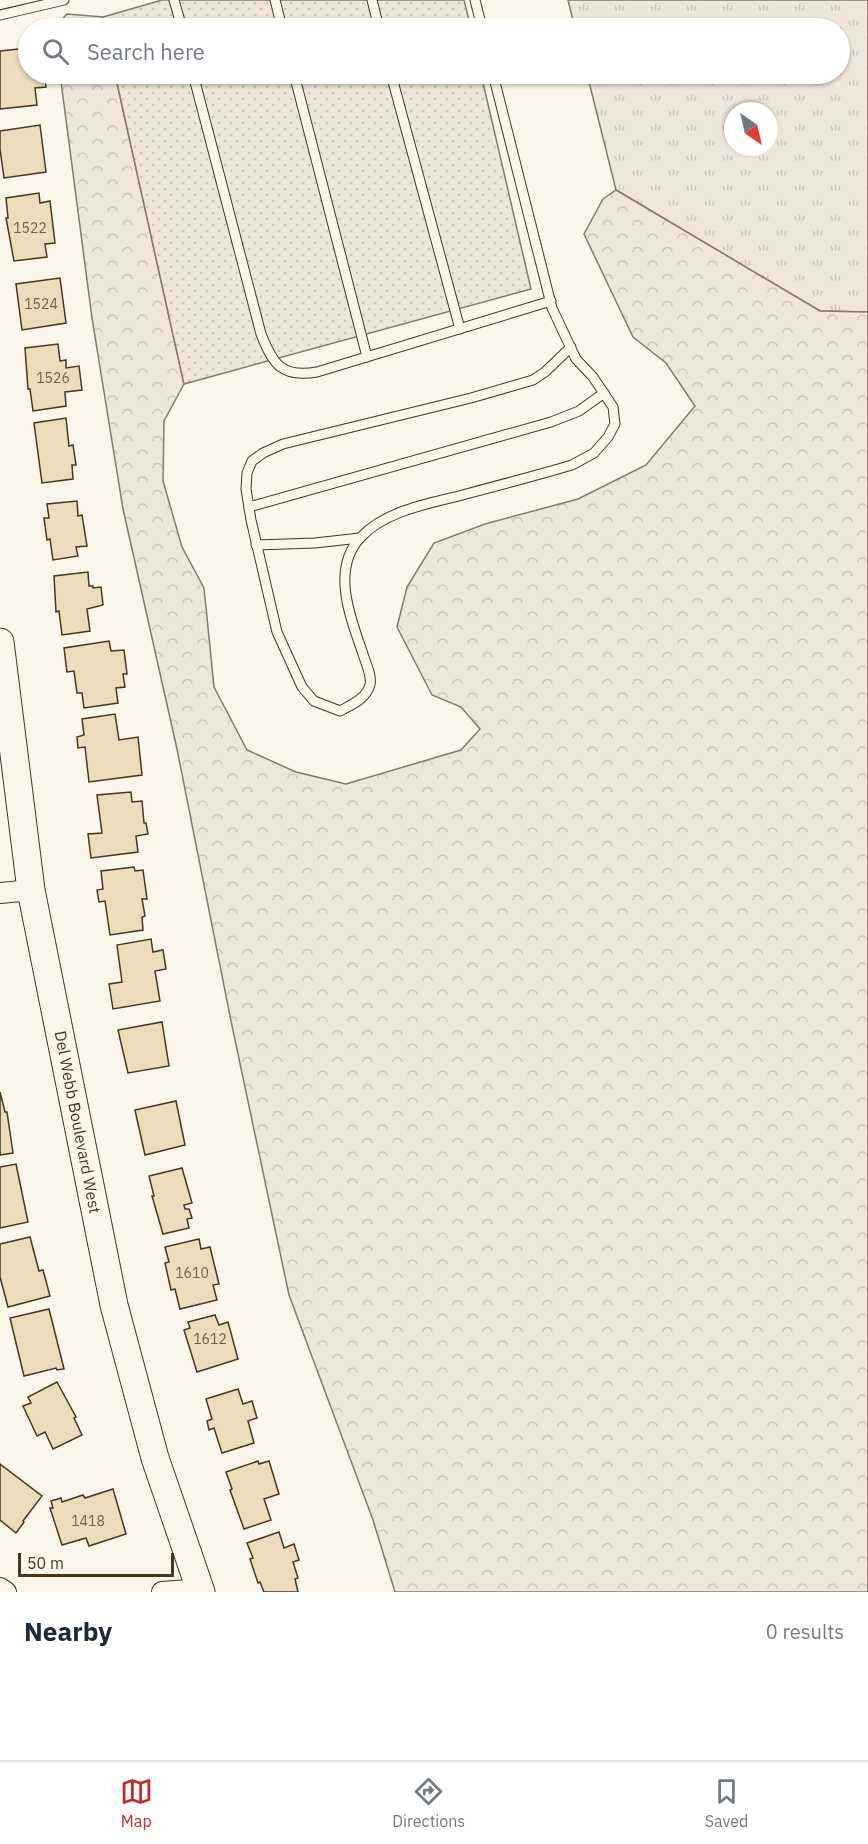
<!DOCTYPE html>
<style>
:root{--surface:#fff;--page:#f2f2f3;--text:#1f2937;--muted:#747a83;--line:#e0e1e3;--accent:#c62828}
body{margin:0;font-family:"IBM Plex Sans",sans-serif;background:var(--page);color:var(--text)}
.compass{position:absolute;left:724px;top:102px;width:54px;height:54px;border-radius:50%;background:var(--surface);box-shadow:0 2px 4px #0004;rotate:146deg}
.scale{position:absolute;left:18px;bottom:15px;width:156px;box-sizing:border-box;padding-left:6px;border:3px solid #4a3520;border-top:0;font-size:16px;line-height:21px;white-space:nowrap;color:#4a3520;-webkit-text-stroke:4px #fbf6e9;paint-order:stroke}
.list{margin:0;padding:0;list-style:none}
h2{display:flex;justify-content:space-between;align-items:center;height:78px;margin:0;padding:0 24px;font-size:26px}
h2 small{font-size:20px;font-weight:400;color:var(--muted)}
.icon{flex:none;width:33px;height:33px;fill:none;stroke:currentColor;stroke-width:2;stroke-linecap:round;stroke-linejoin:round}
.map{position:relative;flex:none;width:868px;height:1592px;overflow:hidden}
.search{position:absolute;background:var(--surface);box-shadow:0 2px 4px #0004;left:18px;right:18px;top:18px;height:66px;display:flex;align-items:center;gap:15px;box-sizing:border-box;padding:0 21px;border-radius:33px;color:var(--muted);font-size:22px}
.sheet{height:168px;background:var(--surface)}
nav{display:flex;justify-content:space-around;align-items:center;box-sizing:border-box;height:84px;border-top:2px solid var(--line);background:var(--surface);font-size:16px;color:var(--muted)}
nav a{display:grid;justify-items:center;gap:3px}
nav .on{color:var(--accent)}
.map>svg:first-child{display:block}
</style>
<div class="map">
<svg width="868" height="1592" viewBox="0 0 868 1592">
<defs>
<pattern id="grass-tufts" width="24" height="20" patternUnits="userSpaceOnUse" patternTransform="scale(1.5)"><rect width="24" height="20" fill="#ede6d9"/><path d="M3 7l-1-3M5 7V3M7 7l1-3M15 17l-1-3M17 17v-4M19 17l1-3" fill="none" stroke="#cdc6ba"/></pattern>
<pattern id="forest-crowns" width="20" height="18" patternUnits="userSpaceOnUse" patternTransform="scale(1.5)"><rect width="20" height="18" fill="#ede6d9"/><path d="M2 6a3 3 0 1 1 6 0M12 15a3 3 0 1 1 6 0" fill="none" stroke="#cdc6ba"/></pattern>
<pattern id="garden-dots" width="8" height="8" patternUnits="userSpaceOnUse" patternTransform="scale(1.5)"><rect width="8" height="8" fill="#ede6d9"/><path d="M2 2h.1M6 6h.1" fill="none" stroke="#cdc6ba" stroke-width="1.8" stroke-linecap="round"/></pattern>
</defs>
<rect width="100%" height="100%" fill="#fbf6e9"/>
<path fill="url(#grass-tufts)" stroke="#887966" stroke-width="1.5" fill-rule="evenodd" d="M 568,0 L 868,0 L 868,312 L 820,311 L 616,190 L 587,74 L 840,74 L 840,28 L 575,28 ZM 733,111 L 769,111 L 769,147 L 733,147 Z"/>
<g fill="url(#forest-crowns)" stroke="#887966" stroke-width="1.5">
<path d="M 67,14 L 103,17 L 105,28 L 54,28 Z"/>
<path d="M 60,74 L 115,74 L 184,384 L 164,421 L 163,481 L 182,547 L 204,588 L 214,687 L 247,750 L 296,772 L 346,784 L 461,750 L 480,729 L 461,707 L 432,695 L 397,627 L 407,587 L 434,543 L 485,524 L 578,499 L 646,465 L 695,406 L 666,363 L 633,337 L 584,234 L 603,199 L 616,190 L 820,311 L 868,312 L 868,1592 L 395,1592 L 373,1520 L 289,1295 L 231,1021 L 177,749 L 123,509 L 92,318 Z"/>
</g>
<g fill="url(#garden-dots)" stroke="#887966" stroke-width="1.5">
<path d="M 162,0 L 464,0 L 471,28 L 105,28 L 103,17 Z"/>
<path d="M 115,74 L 481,74 L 531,289 L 184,384 Z"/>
</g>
<g fill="#ecdcbc" stroke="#4a3520" stroke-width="1.5">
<path d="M 28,48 L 28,74 L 44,74 L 46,87 L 35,88 L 37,105 L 0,109 L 0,51 Z"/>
<path d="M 40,125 L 46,172 L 4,178 L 0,149 L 0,131 Z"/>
<path d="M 39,193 L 40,203 L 50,201 L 55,243 L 45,244 L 47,257 L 14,261 L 6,218 L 8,218 L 6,198 Z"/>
<path d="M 60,278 L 66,323 L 22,330 L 16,284 Z"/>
<path d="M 58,344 L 60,361 L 66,360 L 66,368 L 79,366 L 82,390 L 65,392 L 66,406 L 33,411 L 30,389 L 28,389 L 25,348 Z"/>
<path d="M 66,418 L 69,446 L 73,445 L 76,465 L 72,465 L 73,479 L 42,483 L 34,423 Z"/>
<path d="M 77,501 L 78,516 L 82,515 L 87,546 L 76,547 L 78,556 L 53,560 L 50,539 L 47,540 L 44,518 L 49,518 L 47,504 Z"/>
<path d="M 88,572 L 89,586 L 93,586 L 93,588 L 101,587 L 103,605 L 87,609 L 90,631 L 62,635 L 59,611 L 56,612 L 54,576 Z"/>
<path d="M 109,641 L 111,651 L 124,650 L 127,674 L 123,674 L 125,687 L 116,688 L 118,703 L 84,708 L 82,693 L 77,693 L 74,671 L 67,672 L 64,648 Z"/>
<path d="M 115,714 L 119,740 L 138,737 L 142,775 L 89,782 L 85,747 L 78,748 L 77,737 L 84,735 L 82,719 Z"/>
<path d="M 131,792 L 132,802 L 142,801 L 144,823 L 146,823 L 148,834 L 136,836 L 138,852 L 91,858 L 88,834 L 102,833 L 97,795 Z"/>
<path d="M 134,867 L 135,871 L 143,870 L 147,899 L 142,899 L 145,916 L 142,917 L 143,930 L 110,935 L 105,901 L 99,902 L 97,890 L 103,889 L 101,871 Z"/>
<path d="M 151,939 L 153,952 L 163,950 L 166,969 L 155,971 L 160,1001 L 113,1009 L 109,984 L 122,982 L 117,945 Z"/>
<path d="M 162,1022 L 169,1066 L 128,1073 L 118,1030 Z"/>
<path d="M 0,1092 L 5,1112 L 7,1112 L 13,1153 L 0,1155 Z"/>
<path d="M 176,1101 L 185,1145 L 145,1155 L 135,1110 Z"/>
<path d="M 16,1164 L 28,1222 L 0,1228 L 0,1167 Z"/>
<path d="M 182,1168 L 192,1203 L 184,1205 L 185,1209 L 189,1209 L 192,1218 L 187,1219 L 189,1228 L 163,1234 L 152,1196 L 154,1196 L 149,1176 Z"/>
<path d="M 30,1237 L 39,1271 L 43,1270 L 50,1296 L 8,1307 L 0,1277 L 0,1244 Z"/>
<path d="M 199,1239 L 201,1249 L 210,1247 L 219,1284 L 213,1285 L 217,1300 L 180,1309 L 175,1289 L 171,1290 L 165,1263 L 169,1262 L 165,1247 Z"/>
<path d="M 49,1309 L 64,1369 L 57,1370 L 56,1368 L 24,1376 L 10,1318 Z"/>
<path d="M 215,1315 L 219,1325 L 228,1322 L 238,1359 L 197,1372 L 184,1330 L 190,1328 L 188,1322 Z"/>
<path d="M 57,1382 L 76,1417 L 74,1418 L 82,1435 L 53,1449 L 45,1432 L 37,1436 L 23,1406 L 31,1403 L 28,1397 Z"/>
<path d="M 238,1389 L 243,1404 L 252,1401 L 257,1418 L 248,1421 L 254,1443 L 222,1453 L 214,1428 L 209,1430 L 207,1421 L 212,1419 L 206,1399 Z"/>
<path d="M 258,1461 L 259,1464 L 269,1461 L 279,1494 L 264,1499 L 271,1520 L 244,1529 L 230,1490 L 232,1489 L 226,1472 Z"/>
<path d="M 0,1464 L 42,1496 L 23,1521 L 24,1522 L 16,1533 L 0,1520 Z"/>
<path d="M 113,1489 L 126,1534 L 89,1546 L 86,1538 L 62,1545 L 50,1508 L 53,1508 L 51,1501 L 61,1498 L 62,1502 L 83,1495 L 85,1498 Z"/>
<path d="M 279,1532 L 284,1548 L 294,1544 L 299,1560 L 293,1562 L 298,1578 L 295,1579 L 298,1592 L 264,1592 L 260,1582 L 258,1583 L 250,1559 L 253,1558 L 247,1543 Z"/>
</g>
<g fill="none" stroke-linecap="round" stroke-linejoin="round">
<g stroke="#4a3520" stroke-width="11">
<g id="lane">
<path d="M 174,0 L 182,28"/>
<path d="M 275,0 L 282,28"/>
<path d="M 372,0 L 379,28"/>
<path d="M 475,0 L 482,28"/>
<path d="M 0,15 L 64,0"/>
<path d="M 193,74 L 261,334 C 273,364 281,378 317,372 L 551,301"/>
<path d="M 294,74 L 367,357"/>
<path d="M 391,74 L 460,329"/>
<path d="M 493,74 L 552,308 L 576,359 L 593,377 L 613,407 L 615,424 L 608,437 L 594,453 L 572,465 C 538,475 504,484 470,493 C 434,503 387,509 361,537 C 330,569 351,619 363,654 C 366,664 372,675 370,685 C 366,699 351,705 340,711 L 314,701 L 302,687 L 277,632 L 251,520 L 246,489 L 247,473 L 252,461 L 263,453 L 283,444 L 471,398 L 533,380 L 545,372 L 571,347"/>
<path d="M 249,507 L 551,422 L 579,411 L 604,393"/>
<path d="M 256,545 L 315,543 L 360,538"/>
</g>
</g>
<g stroke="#4a3520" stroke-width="22">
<g id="street">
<path d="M 0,893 L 31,890"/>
<path d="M 0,1588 L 6,1592"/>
<path d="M 162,1592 L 201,1589"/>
</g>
</g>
<g stroke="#4a3520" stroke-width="29">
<path id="secondary" d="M 0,642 L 31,890 L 114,1305 L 155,1458 L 201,1592"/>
</g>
<use href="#lane" stroke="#fbf6e9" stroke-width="9"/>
<use href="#street" stroke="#fbf6e9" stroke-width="20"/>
<use href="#secondary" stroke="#fbf6e9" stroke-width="27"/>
</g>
<g text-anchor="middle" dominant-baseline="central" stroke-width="4.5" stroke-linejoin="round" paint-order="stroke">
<g font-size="14" fill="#725f47">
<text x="30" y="228">1522</text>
<text x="41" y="304">1524</text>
<text x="53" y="378">1526</text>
<text x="192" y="1273">1610</text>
<text x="210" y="1339">1612</text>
<text x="88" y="1521">1418</text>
</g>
<g font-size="16" fill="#4a3520" stroke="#fbf6e9">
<text transform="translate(78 1122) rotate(79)">Del Webb Boulevard West</text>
</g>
</g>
</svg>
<svg class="compass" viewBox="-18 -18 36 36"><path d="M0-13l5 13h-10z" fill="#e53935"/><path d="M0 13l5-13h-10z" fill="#747a83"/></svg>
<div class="scale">50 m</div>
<div class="search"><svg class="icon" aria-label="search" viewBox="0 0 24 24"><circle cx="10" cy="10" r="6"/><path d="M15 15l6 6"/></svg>Search here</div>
</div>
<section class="sheet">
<h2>Nearby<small>0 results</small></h2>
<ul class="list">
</ul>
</section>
<nav>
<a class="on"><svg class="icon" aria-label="map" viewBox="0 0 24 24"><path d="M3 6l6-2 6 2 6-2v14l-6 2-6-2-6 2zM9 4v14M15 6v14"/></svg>Map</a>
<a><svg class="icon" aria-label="directions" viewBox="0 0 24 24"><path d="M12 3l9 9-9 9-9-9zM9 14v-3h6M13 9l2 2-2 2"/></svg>Directions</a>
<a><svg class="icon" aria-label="saved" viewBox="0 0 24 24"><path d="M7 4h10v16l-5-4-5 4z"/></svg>Saved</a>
</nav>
